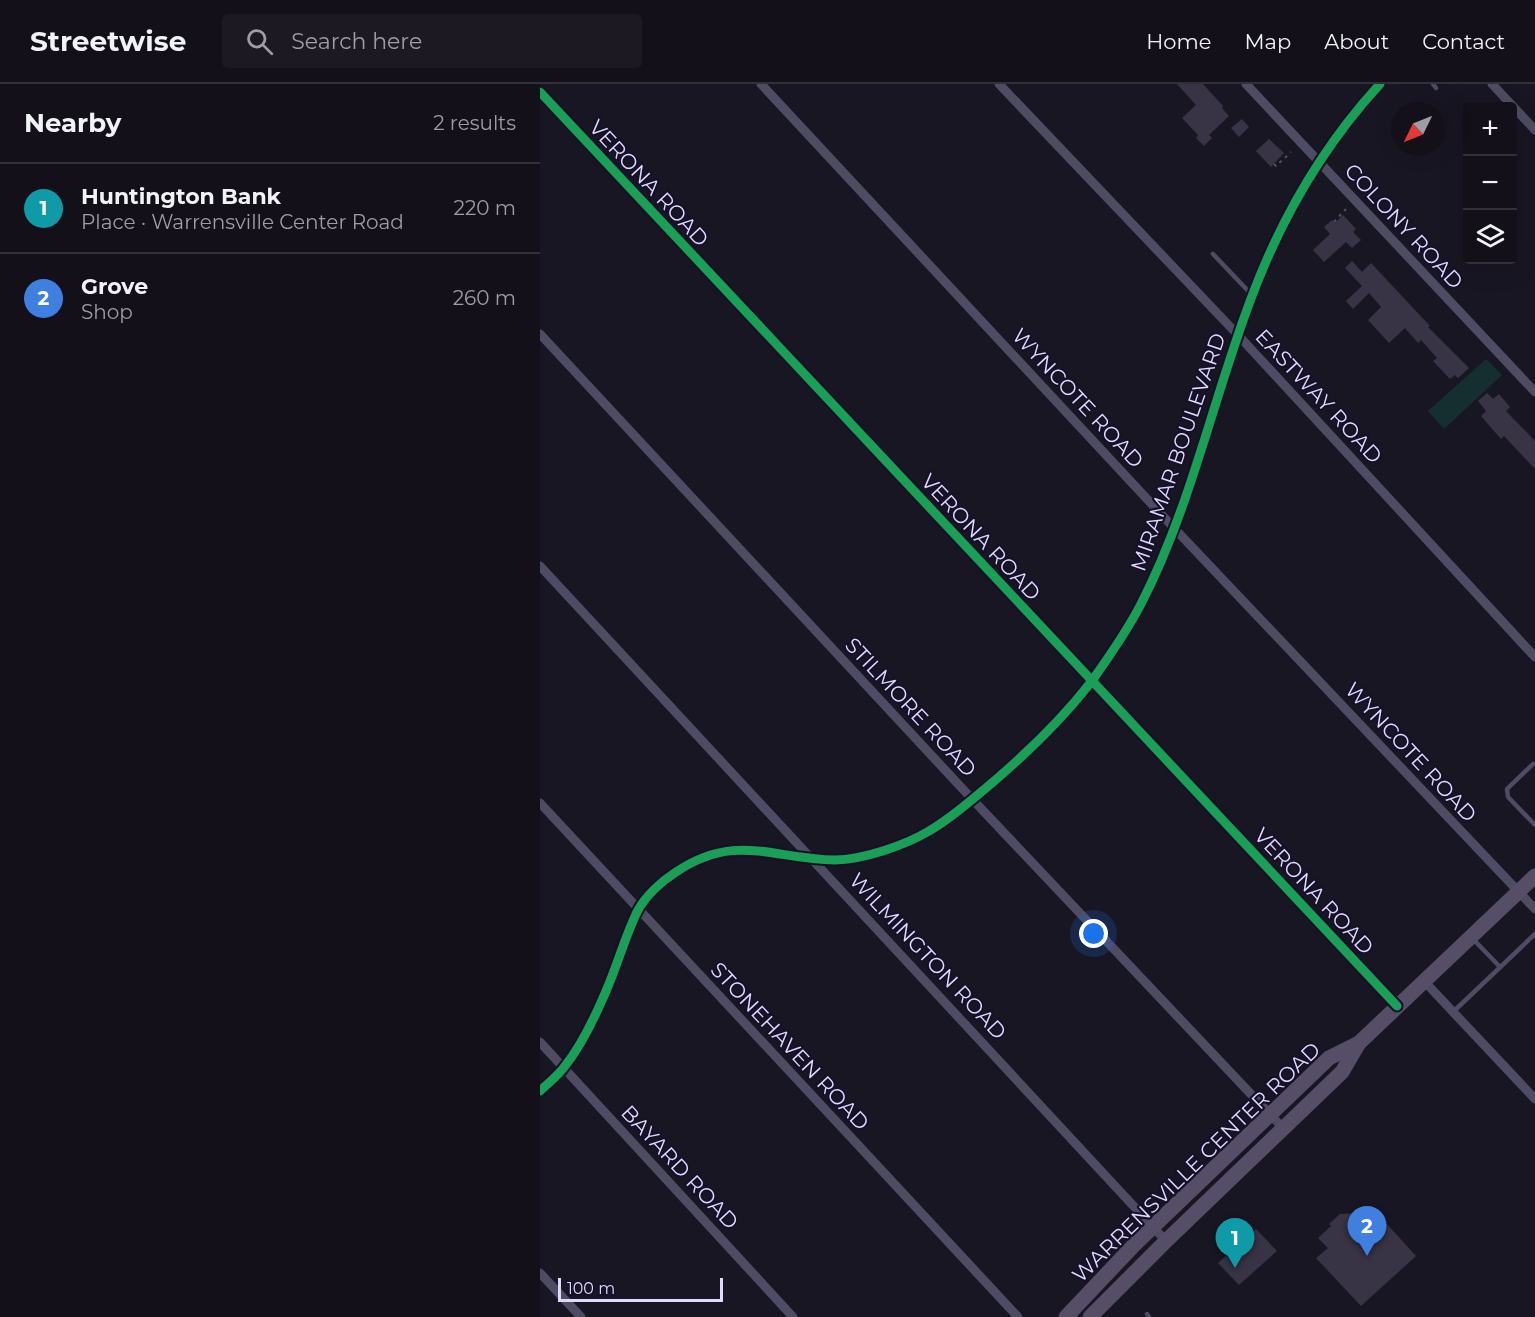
<!DOCTYPE html>
<meta charset="utf-8">
<style>
:root{--surface:#13101a;--page:#1c1923;--text:#f1f3f6;--muted:#9d9da2;--line:#323039;--accent:#2563eb}
body{margin:0;font-family:Montserrat,sans-serif;background:var(--page);color:var(--text)}
.controls{position:absolute;right:18px;top:18px;display:grid;overflow:hidden;border-radius:6px;box-shadow:0 6px 24px #0002}
.controls button{width:54px;height:54px;display:grid;place-items:center;padding:0;border:0;border-bottom:2px solid var(--line);background:var(--surface);color:var(--text);font:30px sans-serif}
.compass{position:absolute;left:851px;top:18px;width:54px;height:54px;border-radius:50%;background:var(--surface);box-shadow:0 6px 24px #0002;rotate:227deg}
.scale{position:absolute;left:18px;bottom:15px;width:165px;box-sizing:border-box;padding-left:6px;border:3px solid #dfd9fe;border-top:0;font-size:16px;line-height:21px;white-space:nowrap;color:#dfd9fe;-webkit-text-stroke:4px #161128;paint-order:stroke}
.you{position:absolute;left:554px;top:850px;width:21px;height:21px;margin:-15px;border:4px solid #fff;border-radius:50%;background:#1a73e8;box-shadow:0 0 0 9px #1a73e833}
.badge{display:grid;place-items:center;width:39px;height:39px;border-radius:50%;background:var(--accent);color:#fff;font-size:20px;font-weight:700}
.pin{position:absolute;translate:-50% -50px;filter:drop-shadow(0 2px 3px #0008)}
.pin::after{content:'';position:absolute;top:32px;width:21px;height:18px;background:inherit;clip-path:polygon(0 0,100% 0,50% 100%)}
.list{margin:0;padding:0;list-style:none}
h2{display:flex;justify-content:space-between;align-items:center;height:78px;margin:0;padding:0 24px;font-size:26px}
h2 small{font-size:20px;font-weight:400;color:var(--muted)}
.list li{display:grid;grid-template-columns:39px 1fr auto;gap:18px;align-items:center;box-sizing:border-box;height:90px;padding:0 24px;border-top:2px solid var(--line)}
.list b{display:block;font-size:22px;white-space:nowrap}
.list p{margin:0;font-size:20px;white-space:nowrap;color:var(--muted)}
.list em{font-size:20px;font-style:normal;color:var(--muted)}
.icon{flex:none;width:33px;height:33px;fill:none;stroke:currentColor;stroke-width:2;stroke-linecap:round;stroke-linejoin:round}
.map{position:relative;flex:none;width:995px;height:1233px;overflow:hidden}
header{display:flex;align-items:center;gap:36px;box-sizing:border-box;height:84px;padding:0 30px;background:var(--surface);border-bottom:2px solid var(--line)}
header strong{font-size:28px}
nav{display:flex;gap:33px;margin-inline-start:auto;font-size:21px}
.search{width:420px;height:54px;background:var(--page);display:flex;align-items:center;gap:15px;box-sizing:border-box;padding:0 21px;border-radius:6px;color:var(--muted);font-size:22px}
main{display:flex}
aside{flex:1;background:var(--surface)}
.map>svg:first-child{display:block}
</style>
<header>
<strong>Streetwise</strong>
<div class="search"><svg class="icon" aria-label="search" viewBox="0 0 24 24"><circle cx="10" cy="10" r="6"/><path d="M15 15l6 6"/></svg>Search here</div>
<nav><a>Home</a><a>Map</a><a>About</a><a>Contact</a></nav>
</header>
<main>
<aside>
<h2>Nearby<small>2 results</small></h2>
<ul class="list">
<li><span class="badge" style="background:#0f9aa8">1</span><div><b>Huntington Bank</b><p>Place · Warrensville Center Road</p></div><em>220 m</em></li>
<li><span class="badge" style="background:#3f7fe0">2</span><div><b>Grove</b><p>Shop</p></div><em>260 m</em></li>
</ul>
</aside>
<div class="map">
<svg width="995" height="1233" viewBox="0 0 995 1233">
<rect width="100%" height="100%" fill="#191623"/>
<path fill="#152e30" d="M 946,275 L 962,291 L 904,345 L 888,327 Z"/>
<g fill="#383445">
<path d="M 637,0 L 663,0 L 683,22 L 682,24 L 689,32 L 669,51 L 672,54 L 664,62 L 656,54 L 658,51 L 642,34 L 656,21 Z"/>
<path d="M 702,35 L 709,43 L 699,53 L 691,44 Z"/>
<path d="M 729,55 L 744,69 L 731,83 L 716,67 Z"/>
<path d="M 803,131 L 816,145 L 813,148 L 821,156 L 812,164 L 806,158 L 784,178 L 773,166 L 790,150 L 784,143 L 792,136 L 795,139 Z"/>
<path d="M 812,177 L 822,188 L 831,179 L 890,242 L 888,243 L 929,284 L 918,294 L 915,291 L 910,295 L 893,277 L 897,274 L 881,256 L 878,259 L 865,244 L 849,259 L 828,236 L 841,223 L 829,209 L 813,225 L 806,217 L 822,202 L 805,184 Z"/>
<path d="M 947,309 L 953,315 L 959,310 L 970,323 L 966,327 L 995,357 L 995,385 L 964,352 L 961,355 L 941,332 L 946,327 L 938,317 Z"/>
<path d="M 818,1129 L 819,1141 L 846,1139 L 876,1172 L 821,1222 L 776,1174 L 788,1164 L 778,1154 L 791,1142 L 789,1140 L 800,1130 Z"/>
<path d="M 716,1145 L 737,1167 L 699,1201 L 678,1179 Z"/>
</g>
<g fill="none" stroke-linecap="round" stroke-linejoin="round">
<g stroke="#485362" stroke-width="2" stroke-dasharray="3 4.5" stroke-linecap="butt">
<path d="M 734,80 L 736,82 L 751,68"/>
<path d="M 794,138 L 806,125"/>
</g>
<g stroke="#4e4c63" stroke-width="4.5">
<path d="M 893,0 L 896,4"/>
<path d="M 673,170 L 712,211"/>
<path d="M 993,680 L 967,705 L 968,713 L 995,741"/>
<path d="M 933,855 L 960,883"/>
<path d="M 913,928 L 995,850"/>
<path d="M 607,1230 L 609,1233"/>
</g>
<g stroke="#4e4c63" stroke-width="9">
<path d="M 221,0 L 634,444 L 995,825"/>
<path d="M 459,0 L 698,251 L 995,573"/>
<path d="M 706,0 L 995,308"/>
<path d="M 952,0 L 995,46"/>
<path d="M 0,8 L 857,922"/>
<path d="M 0,250 L 432,715 L 743,1044"/>
<path d="M 0,482 L 626,1157"/>
<path d="M 0,719 L 478,1233"/>
<path d="M 884,897 L 995,1015"/>
<path d="M 0,958 L 253,1233"/>
<path d="M 0,1007 C 8,999 18,992 25,982 C 41,962 53,937 63,914 C 76,886 84,855 97,828 C 105,812 122,797 136,788 C 196,748 232,775 295,776 C 322,776 366,761 389,747 C 410,735 428,719 446,704 C 484,672 520,638 551,598 C 569,573 587,547 601,520 C 651,423 673,314 712,212 C 741,135 784,61 840,0"/>
<path d="M 0,1189 L 41,1233"/>
</g>
<g stroke="#564d67" stroke-width="15">
<path d="M 526,1233 L 595,1160 L 789,974 L 819,959"/>
<path d="M 550,1233 L 626,1157 L 802,988 L 819,959 L 995,792"/>
</g>
<g stroke="#161128" stroke-width="13">
<g id="cycleway">
<path d="M 0,8 L 857,922"/>
<path d="M 0,1007 C 8,999 18,992 25,982 C 41,962 53,937 63,914 C 76,886 84,855 97,828 C 105,812 122,797 136,788 C 196,748 232,775 295,776 C 322,776 366,761 389,747 C 410,735 428,719 446,704 C 484,672 520,638 551,598 C 569,573 587,547 601,520 C 651,423 673,314 712,212 C 741,135 784,61 840,0"/>
</g>
</g>
<use href="#cycleway" stroke="#1a9f57" stroke-width="9"/>
</g>
<g text-anchor="middle" dominant-baseline="central" stroke-width="4.5" stroke-linejoin="round" paint-order="stroke">
<g font-size="21" fill="#dfd9fe" stroke="#161128">
<text transform="translate(109 99) rotate(47)">VERONA ROAD</text>
<text transform="translate(864 142) rotate(47)">COLONY ROAD</text>
<text transform="translate(779 312) rotate(47)">EASTWAY ROAD</text>
<text transform="translate(538 314) rotate(47)">WYNCOTE ROAD</text>
<text transform="translate(638 368) rotate(-71)">MIRAMAR BOULEVARD</text>
<text transform="translate(441 453) rotate(47)">VERONA ROAD</text>
<text transform="translate(371 623) rotate(47)">STILMORE ROAD</text>
<text transform="translate(871 668) rotate(47)">WYNCOTE ROAD</text>
<text transform="translate(774 807) rotate(47)">VERONA ROAD</text>
<text transform="translate(388 872) rotate(47)">WILMINGTON ROAD</text>
<text transform="translate(250 962) rotate(47)">STONEHAVEN ROAD</text>
<text transform="translate(656 1078) rotate(-44)">WARRENSVILLE CENTER ROAD</text>
<text transform="translate(140 1083) rotate(47)">BAYARD ROAD</text>
</g>
</g>
</svg>
<div class="controls">
<button>+</button>
<button>−</button>
<button><svg class="icon" aria-label="layers" viewBox="0 0 24 24"><path d="M12 4l9 5-9 5-9-5zM3 14l9 5 9-5"/></svg></button>
</div>
<svg class="compass" viewBox="-18 -18 36 36"><path d="M0-13l5 13h-10z" fill="#e53935"/><path d="M0 13l5-13h-10z" fill="#9d9da2"/></svg>
<div class="scale">100 m</div>
<div class="you"></div>
<div class="pin badge" style="left:695px;top:1184px;background:#0f9aa8">1</div>
<div class="pin badge" style="left:827px;top:1172px;background:#3f7fe0">2</div>
</div>
</main>
